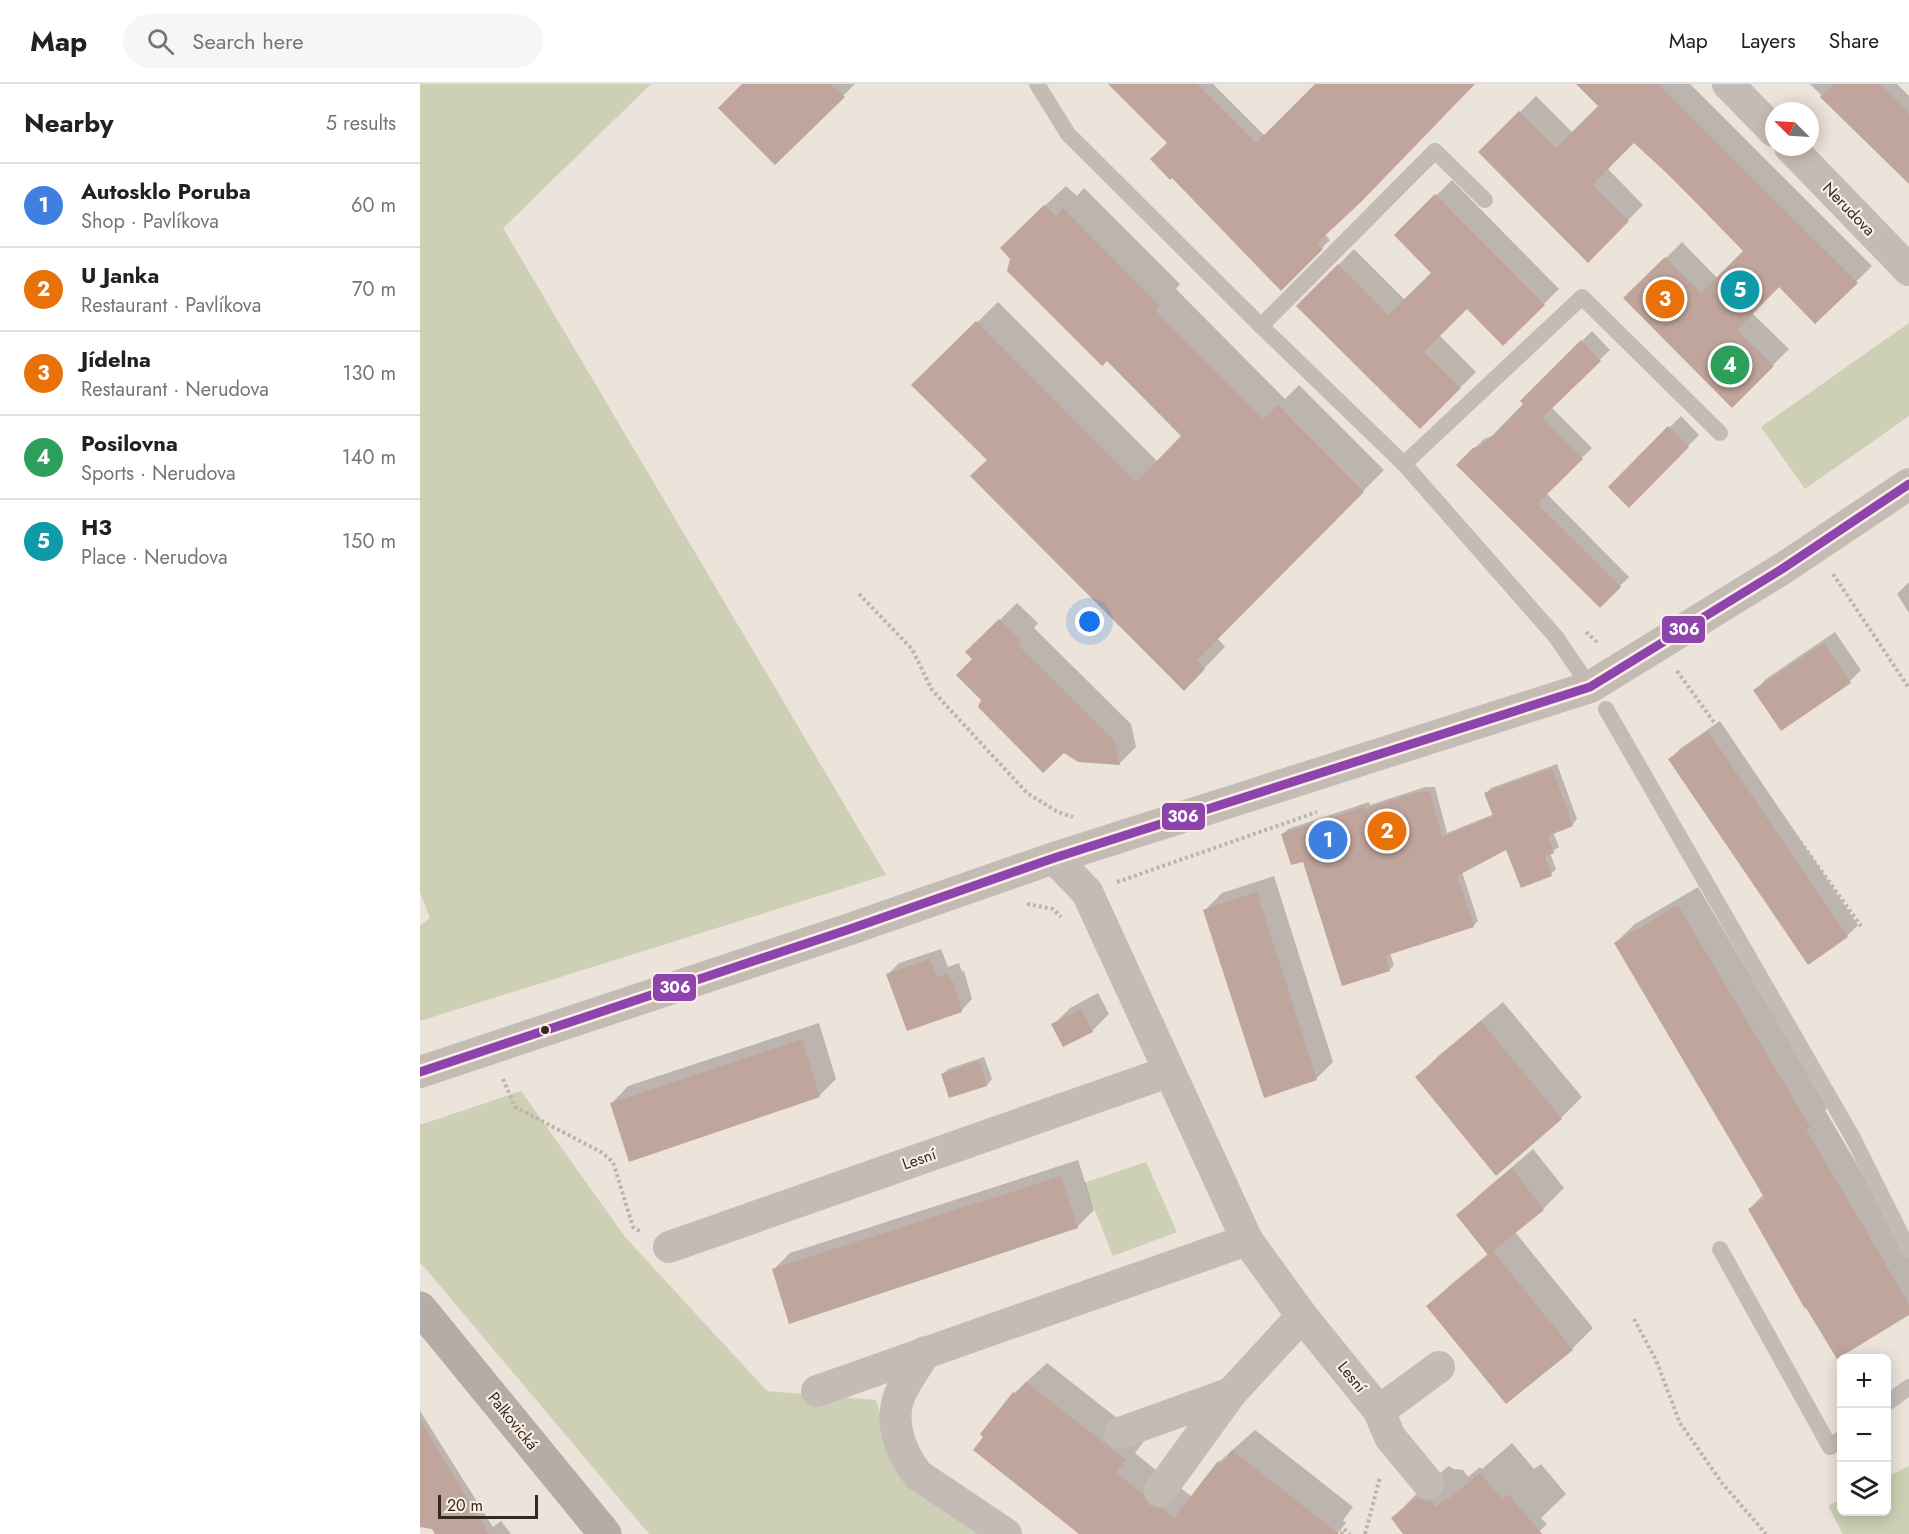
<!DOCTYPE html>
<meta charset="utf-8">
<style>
:root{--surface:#fff;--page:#f6f6f6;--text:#202124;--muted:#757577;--line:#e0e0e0;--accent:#7c3aed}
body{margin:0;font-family:Jost,sans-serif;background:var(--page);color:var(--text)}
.controls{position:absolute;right:18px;bottom:18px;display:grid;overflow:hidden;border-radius:9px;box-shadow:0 3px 15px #0003}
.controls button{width:54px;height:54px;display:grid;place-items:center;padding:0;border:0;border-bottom:2px solid var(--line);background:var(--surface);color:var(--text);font:30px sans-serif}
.compass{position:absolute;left:1345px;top:18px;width:54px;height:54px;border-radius:50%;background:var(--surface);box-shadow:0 3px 15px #0003;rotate:294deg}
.scale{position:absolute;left:18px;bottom:15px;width:100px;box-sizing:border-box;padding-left:6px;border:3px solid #342824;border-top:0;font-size:16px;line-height:21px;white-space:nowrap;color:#342824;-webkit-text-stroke:4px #faede2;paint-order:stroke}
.you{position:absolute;left:670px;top:538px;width:21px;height:21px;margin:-15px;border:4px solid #fff;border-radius:50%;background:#1a73e8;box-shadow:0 0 0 9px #1a73e833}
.badge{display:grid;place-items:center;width:39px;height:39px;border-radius:50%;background:var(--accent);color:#fff;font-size:20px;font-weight:700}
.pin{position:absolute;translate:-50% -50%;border:3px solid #fff;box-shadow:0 2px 6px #0006}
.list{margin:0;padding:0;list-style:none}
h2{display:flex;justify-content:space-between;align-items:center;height:78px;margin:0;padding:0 24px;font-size:26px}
h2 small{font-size:20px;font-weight:400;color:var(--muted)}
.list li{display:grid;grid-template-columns:39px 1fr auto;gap:18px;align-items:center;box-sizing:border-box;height:84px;padding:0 24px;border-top:2px solid var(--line)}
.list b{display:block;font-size:22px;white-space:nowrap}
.list p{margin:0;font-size:20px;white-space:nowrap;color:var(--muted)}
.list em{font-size:20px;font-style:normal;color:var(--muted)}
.icon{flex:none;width:33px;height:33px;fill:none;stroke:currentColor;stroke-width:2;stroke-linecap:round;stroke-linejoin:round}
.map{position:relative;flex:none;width:1489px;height:1450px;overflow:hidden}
header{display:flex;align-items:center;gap:36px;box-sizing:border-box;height:84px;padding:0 30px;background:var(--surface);border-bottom:2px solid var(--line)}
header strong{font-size:28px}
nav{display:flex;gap:33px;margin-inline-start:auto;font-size:21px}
.search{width:420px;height:54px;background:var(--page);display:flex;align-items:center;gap:15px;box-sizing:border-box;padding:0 21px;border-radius:33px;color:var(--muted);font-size:22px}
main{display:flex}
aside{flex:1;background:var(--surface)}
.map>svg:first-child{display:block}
</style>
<header>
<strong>Map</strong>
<div class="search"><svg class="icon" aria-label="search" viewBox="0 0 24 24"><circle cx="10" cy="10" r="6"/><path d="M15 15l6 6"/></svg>Search here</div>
<nav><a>Map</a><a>Layers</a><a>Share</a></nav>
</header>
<main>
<aside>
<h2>Nearby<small>5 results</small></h2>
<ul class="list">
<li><span class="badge" style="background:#3f7fe0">1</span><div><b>Autosklo Poruba</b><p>Shop · Pavlíkova</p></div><em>60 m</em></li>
<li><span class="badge" style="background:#e8710a">2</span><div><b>U Janka</b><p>Restaurant · Pavlíkova</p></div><em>70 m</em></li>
<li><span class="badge" style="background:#e8710a">3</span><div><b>Jídelna</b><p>Restaurant · Nerudova</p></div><em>130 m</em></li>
<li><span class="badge" style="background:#2e9e5b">4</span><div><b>Posilovna</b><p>Sports · Nerudova</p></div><em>140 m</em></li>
<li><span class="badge" style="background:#0f9aa8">5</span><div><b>H3</b><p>Place · Nerudova</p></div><em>150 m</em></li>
</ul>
</aside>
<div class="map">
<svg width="1489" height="1450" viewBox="0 0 1489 1450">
<rect width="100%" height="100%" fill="#ece3db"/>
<g fill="#cdd0b4">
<path d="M 0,0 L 231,0 L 83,144 L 466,791 L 0,937 L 0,842 L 10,834 L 0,808 Z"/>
<path d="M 1489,239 L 1489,332 L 1385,405 L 1341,343 Z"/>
<path d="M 101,1007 L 205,1153 L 347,1307 L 456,1316 L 475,1377 L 566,1450 L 229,1450 L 0,1178 L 0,1041 Z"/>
<path d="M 726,1078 L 757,1148 L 693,1172 L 664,1099 Z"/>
<path d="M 1489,1382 L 1489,1450 L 1423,1450 L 1408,1422 L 1421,1415 L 1422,1428 L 1466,1428 L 1467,1393 Z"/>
</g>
<g fill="#0003">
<path d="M 324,0 L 435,0 L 355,79 Z"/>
<path d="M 690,0 L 793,0 L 845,52 L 897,0 L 1053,0 L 905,150 L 910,156 L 861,205 L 749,59 Z"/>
<path d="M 1158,0 L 1270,0 L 1452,182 L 1395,238 L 1359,201 L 1332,229 L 1369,265 L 1312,322 L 1206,214 L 1262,158 L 1298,195 L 1326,167 L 1214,57 L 1187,84 L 1223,121 L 1168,177 L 1060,68 L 1116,12 L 1153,49 L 1180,22 Z"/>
<path d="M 1390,0 L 1477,0 L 1489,12 L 1489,99 Z"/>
<path d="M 1032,96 L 1139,205 L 1083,260 L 1047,223 L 1019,251 L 1056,288 L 1000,343 L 878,222 L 934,165 L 985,216 L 1013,189 L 976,151 Z"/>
<path d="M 646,102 L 657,112 L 664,104 L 760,200 L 756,205 L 865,315 L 879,301 L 964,386 L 797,554 L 805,563 L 764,605 L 568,376 L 493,301 L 578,218 L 738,378 L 763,352 L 602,143 Z"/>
<path d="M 1172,247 L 1190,266 L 1131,323 L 1172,364 L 1126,409 L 1209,493 L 1180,522 L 1038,381 L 1064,355 L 1074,351 L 1105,320 L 1102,317 Z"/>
<path d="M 1261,332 L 1279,351 L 1209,422 L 1190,403 Z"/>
<path d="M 1489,498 L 1489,529 L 1477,510 Z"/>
<path d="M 597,519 L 618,539 L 614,544 L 711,640 L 716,663 L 699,680 L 563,615 L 554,575 L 547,568 Z"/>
<path d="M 1415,548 L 1441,586 L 1430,597 L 1361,645 L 1335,607 L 1346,595 Z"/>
<path d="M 1300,637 L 1438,841 L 1427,852 L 1250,675 L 1261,664 Z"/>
<path d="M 1137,680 L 1157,735 L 1152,741 L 1133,748 L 1139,763 L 1130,769 L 1136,785 L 1131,790 L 1087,764 L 1042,788 L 1058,837 L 1053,842 L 970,869 L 974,881 L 969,886 L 863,750 L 868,745 L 949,718 L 950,721 L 1005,703 L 1015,703 L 1027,749 L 1074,730 L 1066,709 L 1071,704 Z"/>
<path d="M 854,792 L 913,978 L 896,995 L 785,826 L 802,809 Z"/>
<path d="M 1278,803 L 1408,1023 L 1405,1026 L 1489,1169 L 1489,1230 L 1417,1273 L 1329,1125 L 1344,1110 L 1195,859 L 1215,840 Z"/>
<path d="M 521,865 L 528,883 L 539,879 L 542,888 L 544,887 L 552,915 L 541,927 L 468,890 L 479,879 Z"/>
<path d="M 678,909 L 689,930 L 672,947 L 633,941 L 650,924 Z"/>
<path d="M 1083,918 L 1162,1013 L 1141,1034 L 997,994 L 1017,973 Z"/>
<path d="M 399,939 L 416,995 L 399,1012 L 192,1019 L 208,1002 Z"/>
<path d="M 564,973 L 572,995 L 567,1001 L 530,1012 L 523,990 L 528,985 Z"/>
<path d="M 1113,1065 L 1144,1104 L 1123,1125 L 1095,1148 L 1173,1244 L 1152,1265 L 1086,1318 L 1008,1223 L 1029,1202 L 1069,1169 L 1038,1132 L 1059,1111 Z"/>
<path d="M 658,1076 L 674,1126 L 657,1143 L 353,1186 L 370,1169 Z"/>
<path d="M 627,1279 L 725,1356 L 715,1369 L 742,1391 L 749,1402 L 762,1405 L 772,1413 L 799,1378 L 835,1346 L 933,1423 L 923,1436 L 926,1439 L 917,1450 L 688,1450 L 594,1309 Z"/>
<path d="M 0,1327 L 73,1443 L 81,1437 L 91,1450 L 17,1450 L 0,1426 Z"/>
<path d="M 1092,1359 L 1114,1385 L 1121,1380 L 1146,1410 L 1121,1434 L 1127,1440 L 1117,1450 L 985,1450 L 973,1434 L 1004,1402 L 1029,1382 L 1034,1385 L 1043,1386 L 1048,1393 L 1060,1383 L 1062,1385 Z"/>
</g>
<g fill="#c0a59c">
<path d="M 322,0 L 410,0 L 425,13 L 355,81 L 298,24 Z"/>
<path d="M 688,0 L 777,0 L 836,59 L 895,0 L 1055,0 L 941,118 L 897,159 L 903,165 L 861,207 L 752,94 L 750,96 L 730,75 L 747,59 Z"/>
<path d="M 1156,0 L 1238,0 L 1438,199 L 1395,240 L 1359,203 L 1317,246 L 1354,282 L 1312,324 L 1203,214 L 1245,173 L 1281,209 L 1323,167 L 1252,94 L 1214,59 L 1172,101 L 1209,137 L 1168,179 L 1058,68 L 1099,27 L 1136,64 L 1178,22 Z"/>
<path d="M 1415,0 L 1460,0 L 1489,30 L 1489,100 L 1400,13 Z"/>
<path d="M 1015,110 L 1125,221 L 1083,262 L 1047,225 L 1004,268 L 1041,304 L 1000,345 L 876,222 L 918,180 L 968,231 L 1011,189 L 974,151 Z"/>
<path d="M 624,121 L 636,132 L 643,124 L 740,222 L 736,227 L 843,335 L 858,321 L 944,408 L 777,576 L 785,585 L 764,607 L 550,392 L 567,376 L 491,301 L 556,237 L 716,398 L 761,352 L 687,277 L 682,282 L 587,187 L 590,175 L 580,164 Z"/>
<path d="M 1161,256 L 1181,277 L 1122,334 L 1163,375 L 1117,420 L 1201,503 L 1180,524 L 1036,381 L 1053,364 L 1062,361 L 1073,351 L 1103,320 L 1100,317 Z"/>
<path d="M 1248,342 L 1269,363 L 1209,424 L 1188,403 Z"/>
<path d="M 579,535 L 602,557 L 598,561 L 695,657 L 700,681 L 658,678 L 644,669 L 623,689 L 558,623 L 561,616 L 536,591 L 552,575 L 545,568 Z"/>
<path d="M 1404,559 L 1431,599 L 1361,647 L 1333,606 Z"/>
<path d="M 1288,647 L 1428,853 L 1388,881 L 1248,675 Z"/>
<path d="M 1132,684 L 1153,742 L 1128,752 L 1134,769 L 1125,773 L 1132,792 L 1101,804 L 1086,766 L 1037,792 L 1054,843 L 965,872 L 970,887 L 922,902 L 883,778 L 871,781 L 861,750 L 944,723 L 945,725 L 998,708 L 1010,708 L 1022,753 L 1073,732 L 1064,709 Z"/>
<path d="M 837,808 L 897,996 L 844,1014 L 783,826 Z"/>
<path d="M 1258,821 L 1390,1043 L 1386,1045 L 1489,1220 L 1489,1231 L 1417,1275 L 1386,1224 L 1385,1225 L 1328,1125 L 1345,1115 L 1194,859 Z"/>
<path d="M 510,875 L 517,893 L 528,889 L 531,898 L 533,897 L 542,928 L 487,947 L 466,890 Z"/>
<path d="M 661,925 L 673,948 L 643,963 L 631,940 Z"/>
<path d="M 1061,937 L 1142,1035 L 1076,1092 L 995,993 Z"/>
<path d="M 382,955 L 400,1013 L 209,1078 L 190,1019 Z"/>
<path d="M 559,977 L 567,1002 L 529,1014 L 521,990 Z"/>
<path d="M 1092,1084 L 1124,1126 L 1073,1167 L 1153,1266 L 1086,1320 L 1006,1222 L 1068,1171 L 1036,1131 Z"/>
<path d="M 641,1092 L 658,1144 L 369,1240 L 352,1185 Z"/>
<path d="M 606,1298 L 706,1376 L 696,1389 L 723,1410 L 729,1421 L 742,1424 L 754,1434 L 798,1377 L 802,1380 L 812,1366 L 919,1450 L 659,1450 L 553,1366 L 563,1353 L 560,1350 L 593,1308 L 596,1311 Z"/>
<path d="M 0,1336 L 69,1450 L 15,1450 L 12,1445 L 0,1443 Z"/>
<path d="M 1060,1389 L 1082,1415 L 1088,1410 L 1122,1450 L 983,1450 L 971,1434 L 997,1413 L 1002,1416 L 1011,1417 L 1016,1423 L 1028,1413 L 1029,1415 Z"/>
</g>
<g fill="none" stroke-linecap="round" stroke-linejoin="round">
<g stroke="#bdb4ae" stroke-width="4" stroke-dasharray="3 3" stroke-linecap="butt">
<path d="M 1413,490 L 1489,604"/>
<path d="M 439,510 L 492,565 L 512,606 L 607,709 L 638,728 L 653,733"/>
<path d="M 1166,548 L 1178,559"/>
<path d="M 1257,587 L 1441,842"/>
<path d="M 697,798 L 897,728"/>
<path d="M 607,820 L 633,825 L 641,833"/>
<path d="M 83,995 L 95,1023 L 181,1068 L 193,1078 L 213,1143 L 221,1148"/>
<path d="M 1214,1235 L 1236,1276 L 1260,1339 L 1302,1399 L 1346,1450"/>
<path d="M 921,1450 L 924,1445 L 930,1450"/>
<path d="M 945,1450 L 960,1393"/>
</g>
<g stroke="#c4bbb5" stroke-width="16">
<path d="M 617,0 L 648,50 L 841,242 L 984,380 L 1136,553 L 1170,603"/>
<path d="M 841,242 L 1015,67 L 1065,116"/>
<path d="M 984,380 L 1162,213 L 1300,349"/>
<path d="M 1186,625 L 1433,1054 L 1489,1166"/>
<path d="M 1300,1165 L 1410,1363 L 1422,1354"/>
<path d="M 1466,1320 L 1489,1303"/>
</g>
<g stroke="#c4bbb5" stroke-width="32">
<path d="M 1308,0 L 1354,47"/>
<path d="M 1370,63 L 1489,186"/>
<path d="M 0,988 L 430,845 L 634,774 L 1170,603 L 1362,485 L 1489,400"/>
<path d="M 827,1156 L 882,1232 L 959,1327 L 970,1353 L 1008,1399"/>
<path d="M 249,1163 L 748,988"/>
<path d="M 505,1268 C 498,1281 488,1294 481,1308 C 468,1336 480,1368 498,1391 L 586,1450"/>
<path d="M 397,1307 L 827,1156 L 667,808 L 634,774"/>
<path d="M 959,1327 L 1019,1283"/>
<path d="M 700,1349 L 811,1309"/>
<path d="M 740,1407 L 811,1309 L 882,1232"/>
</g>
<path stroke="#b5aca5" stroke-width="33" d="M 0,1224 L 185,1450"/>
<g stroke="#faede2" stroke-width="14">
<path id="bus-1" d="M 0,988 L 430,845 L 634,774 L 1170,603 L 1362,485 L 1489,400"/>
</g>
<use href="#bus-1" stroke="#8e44ad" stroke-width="9"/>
</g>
<circle fill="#342824" stroke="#faede2" stroke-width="2" cx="125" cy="946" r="5"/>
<g text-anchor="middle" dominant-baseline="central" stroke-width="4.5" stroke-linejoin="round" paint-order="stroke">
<g font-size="16" fill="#342824" stroke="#faede2">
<text transform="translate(1429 125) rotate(46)">Nerudova</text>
<text transform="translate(499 1075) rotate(-19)">Lesní</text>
<text transform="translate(932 1293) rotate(51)">Lesní</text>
<text transform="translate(93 1337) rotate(51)">Palkovická</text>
</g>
</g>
<g stroke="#faede2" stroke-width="2">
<rect x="1241" y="531" width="45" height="29" rx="6" fill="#8e44ad"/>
<rect x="741" y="718" width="45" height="29" rx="6" fill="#8e44ad"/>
<rect x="232" y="889" width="45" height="29" rx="6" fill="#8e44ad"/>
</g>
<g font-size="16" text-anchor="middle" font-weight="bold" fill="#fff">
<text x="1264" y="551">306</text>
<text x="763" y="738">306</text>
<text x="255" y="909">306</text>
</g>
</svg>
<div class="controls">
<button>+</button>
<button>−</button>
<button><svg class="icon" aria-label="layers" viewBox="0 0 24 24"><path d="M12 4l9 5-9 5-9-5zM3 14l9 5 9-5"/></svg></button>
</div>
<svg class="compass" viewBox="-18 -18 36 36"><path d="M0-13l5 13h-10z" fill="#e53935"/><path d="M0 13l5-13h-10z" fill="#757577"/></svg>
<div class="scale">20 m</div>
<div class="you"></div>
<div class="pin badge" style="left:908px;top:756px;background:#3f7fe0">1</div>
<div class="pin badge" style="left:967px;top:747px;background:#e8710a">2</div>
<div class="pin badge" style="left:1245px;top:215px;background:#e8710a">3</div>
<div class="pin badge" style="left:1310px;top:281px;background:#2e9e5b">4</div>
<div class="pin badge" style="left:1320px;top:206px;background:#0f9aa8">5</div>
</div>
</main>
